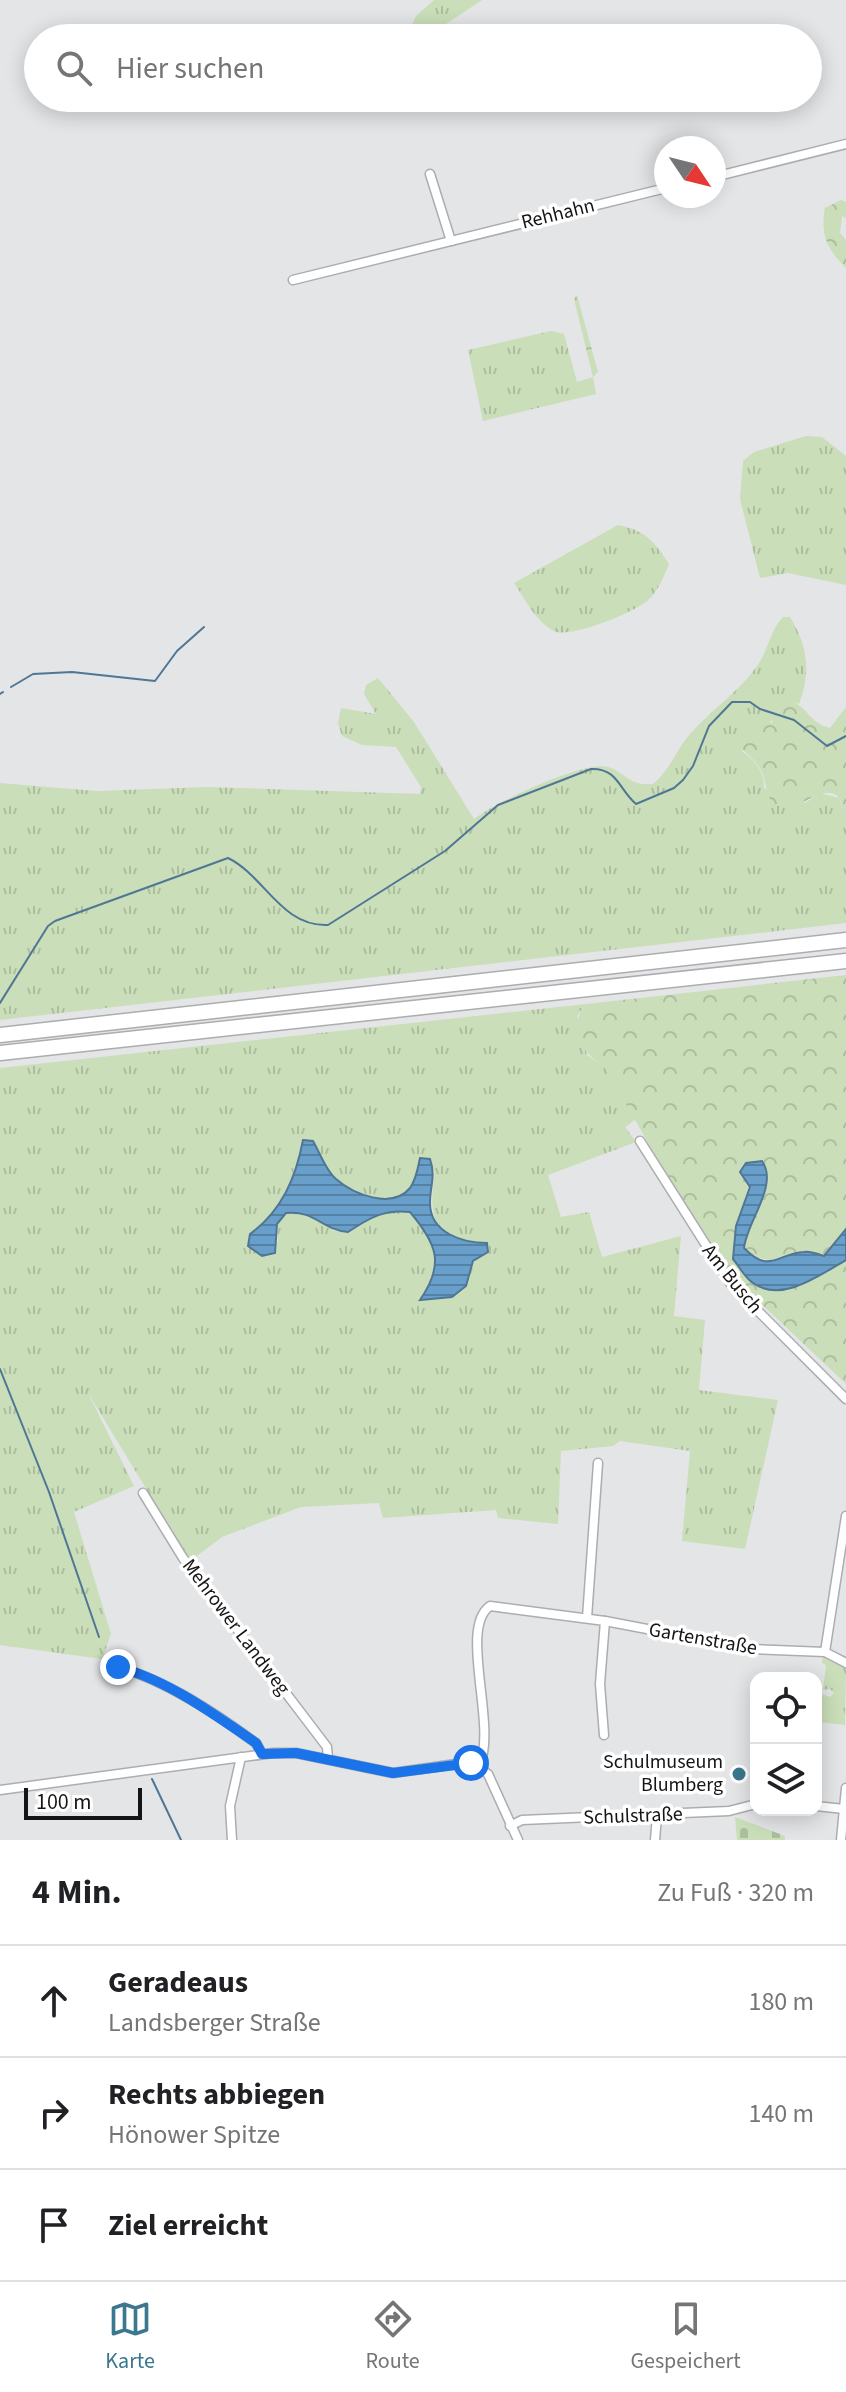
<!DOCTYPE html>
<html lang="de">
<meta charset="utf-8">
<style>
:root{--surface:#fff;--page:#f6f6f6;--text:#202124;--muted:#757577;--line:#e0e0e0;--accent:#3b778e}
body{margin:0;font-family:"Source Sans 3",sans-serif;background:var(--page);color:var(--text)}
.controls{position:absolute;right:24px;bottom:24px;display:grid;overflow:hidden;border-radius:16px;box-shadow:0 4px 20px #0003}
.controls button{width:72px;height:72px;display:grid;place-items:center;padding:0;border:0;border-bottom:2px solid var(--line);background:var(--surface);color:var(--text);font:40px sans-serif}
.compass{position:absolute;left:654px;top:136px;width:72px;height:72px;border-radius:50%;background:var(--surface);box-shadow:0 4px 20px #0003;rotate:125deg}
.scale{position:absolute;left:24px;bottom:20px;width:118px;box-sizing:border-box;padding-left:8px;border:4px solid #151516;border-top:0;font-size:22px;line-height:28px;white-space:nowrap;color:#151516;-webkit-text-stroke:6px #fff;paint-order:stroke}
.stop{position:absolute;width:24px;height:24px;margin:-18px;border:6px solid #1a73e8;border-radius:50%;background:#fff}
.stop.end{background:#1a73e8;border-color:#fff;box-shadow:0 2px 8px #0008}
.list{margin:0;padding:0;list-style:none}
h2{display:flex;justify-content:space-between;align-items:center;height:104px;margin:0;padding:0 32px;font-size:34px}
h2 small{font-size:26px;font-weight:400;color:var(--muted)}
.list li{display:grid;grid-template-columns:52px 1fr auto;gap:24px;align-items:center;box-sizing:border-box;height:112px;padding:0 32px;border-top:2px solid var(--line)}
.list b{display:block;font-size:30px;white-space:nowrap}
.list p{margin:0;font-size:26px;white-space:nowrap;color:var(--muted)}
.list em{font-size:26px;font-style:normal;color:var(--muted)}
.icon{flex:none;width:44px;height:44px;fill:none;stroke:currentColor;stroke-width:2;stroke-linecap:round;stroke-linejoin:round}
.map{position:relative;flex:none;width:846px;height:1840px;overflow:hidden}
.search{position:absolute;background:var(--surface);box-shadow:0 4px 20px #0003;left:24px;right:24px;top:24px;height:88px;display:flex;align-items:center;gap:20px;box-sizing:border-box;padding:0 28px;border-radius:44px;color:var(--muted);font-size:30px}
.sheet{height:440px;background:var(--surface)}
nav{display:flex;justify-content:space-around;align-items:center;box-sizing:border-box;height:112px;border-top:2px solid var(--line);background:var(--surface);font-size:22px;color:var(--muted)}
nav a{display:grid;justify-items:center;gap:4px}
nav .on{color:var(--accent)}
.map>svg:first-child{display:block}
</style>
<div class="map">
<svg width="846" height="1840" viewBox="0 0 846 1840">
<defs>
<pattern id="grass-tufts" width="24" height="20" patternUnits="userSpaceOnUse" patternTransform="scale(2)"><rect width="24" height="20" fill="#cadeb9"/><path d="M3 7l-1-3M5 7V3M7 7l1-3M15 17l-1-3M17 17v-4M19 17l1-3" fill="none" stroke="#adbe9e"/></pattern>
<pattern id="forest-crowns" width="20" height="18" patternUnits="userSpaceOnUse" patternTransform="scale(2)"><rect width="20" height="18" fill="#cadeb9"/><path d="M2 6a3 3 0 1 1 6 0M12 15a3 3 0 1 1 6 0" fill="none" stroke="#adbe9e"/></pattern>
<pattern id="cemetery-stones" width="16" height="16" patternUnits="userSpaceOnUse" patternTransform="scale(2)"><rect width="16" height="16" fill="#cadeb9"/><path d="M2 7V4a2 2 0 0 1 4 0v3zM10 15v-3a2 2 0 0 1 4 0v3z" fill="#adbe9e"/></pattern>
<pattern id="water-rules" width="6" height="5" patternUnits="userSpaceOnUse" patternTransform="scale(2)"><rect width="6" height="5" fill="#69a0cb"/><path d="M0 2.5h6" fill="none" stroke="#5581a4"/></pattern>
</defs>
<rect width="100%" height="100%" fill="#e4e5e7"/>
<g fill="url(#grass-tufts)" fill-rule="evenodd">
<path d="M 434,0 L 482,0 L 431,34 L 414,37 L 409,31 L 416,16 Z"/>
<path d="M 551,331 L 564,334 L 577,382 L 593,377 L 596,394 L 483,421 L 468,350 Z"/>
<path d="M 806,436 L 822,437 L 846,456 L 846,585 L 788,573 L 760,578 L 740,499 L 743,461 L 754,452 Z"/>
<path d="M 618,525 C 645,530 654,541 669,564 C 664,576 658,592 647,601 C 633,613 569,639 554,631 C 536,622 525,599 514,583 Z"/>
<path d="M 783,617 L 790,617 C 808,646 811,672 799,704 L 791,701 L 742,751 C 756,762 764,770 764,788 L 805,803 L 820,793 L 839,798 L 846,817 L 846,923 L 0,1020 L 0,783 L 96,791 L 207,787 L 420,794 L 421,787 L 396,747 L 362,745 L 342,736 L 338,723 L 341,708 L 376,714 L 364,694 L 366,685 L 378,678 L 414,722 L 474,819 C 494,803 584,760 608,767 C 627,773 627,786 653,784 C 670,770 676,750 690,734 C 711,710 739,692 757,666 C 769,650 769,632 783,617 Z"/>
<path d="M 586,1004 L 577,1016 L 587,1055 L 606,1068 L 636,1119 L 625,1127 L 636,1142 L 548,1175 L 561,1217 L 589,1212 L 602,1257 L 681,1236 L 674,1316 L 705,1320 L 699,1390 L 778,1400 L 745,1549 L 682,1541 L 690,1451 L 620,1441 L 613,1446 L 561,1451 L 558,1524 L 498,1518 L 496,1510 L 383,1518 L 379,1503 L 301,1507 L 222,1537 L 190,1561 L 88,1393 L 134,1486 L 74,1512 L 111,1634 L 102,1659 L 0,1645 L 0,1068 ZM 303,1140 L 313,1142 C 320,1153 327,1171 336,1179 C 354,1194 392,1210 410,1188 C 416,1180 418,1168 420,1159 L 435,1172 C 427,1219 434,1242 487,1243 C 457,1281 477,1295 421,1300 C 441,1259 440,1249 410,1212 C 381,1208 361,1224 334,1231 L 303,1211 L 286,1213 L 277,1224 L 278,1242 L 250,1234 C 283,1210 293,1177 303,1140 Z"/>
<path d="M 823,1656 L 846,1666 L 845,1725 L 819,1722 L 822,1694 L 830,1697 L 834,1693 L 830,1689 L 823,1690 L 826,1665 L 822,1663 Z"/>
</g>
<g fill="url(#forest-crowns)">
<path d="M 841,200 L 846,202 L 846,218 L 842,216 L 840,233 L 846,240 L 846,268 C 827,249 820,235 825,208 Z"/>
<path d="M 577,295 L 598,372 L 593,377 L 574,299 Z"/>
<path d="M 791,701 C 808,707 809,723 830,728 L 846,707 L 846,817 C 843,812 842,802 839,798 C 828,783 802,805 790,809 L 772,803 C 766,793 766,782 762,772 C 751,749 722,748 752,721 L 772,723 L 777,706 Z"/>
<path d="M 846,975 L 846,1229 L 824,1256 C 796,1258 765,1269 744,1248 L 746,1233 L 769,1181 L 740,1172 L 750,1187 L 736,1226 L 733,1258 L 799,1287 L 846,1260 L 846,1384 L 715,1260 L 606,1069 C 582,1051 565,1031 586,1004 Z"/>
</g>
<path fill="url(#cemetery-stones)" d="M 735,1817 L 785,1836 L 785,1840 L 737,1840 Z"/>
<g fill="url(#water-rules)" stroke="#507695" stroke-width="2">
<path d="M 303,1140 L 313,1141 C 320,1153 326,1171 336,1179 C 353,1194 392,1210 410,1188 C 416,1180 418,1168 420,1158 L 430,1159 C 436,1176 430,1186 430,1203 C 430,1233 463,1243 487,1243 L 488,1252 L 473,1261 L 466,1286 L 452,1297 L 420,1300 C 445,1264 437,1244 410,1212 C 384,1209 369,1218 348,1232 C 322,1230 315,1210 286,1213 L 277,1224 L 275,1253 L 262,1256 L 248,1246 L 250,1234 C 282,1211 296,1177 303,1140 Z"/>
<path d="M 762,1161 C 779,1185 747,1221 744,1248 C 770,1275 778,1253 804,1252 C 810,1251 818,1254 824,1256 L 846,1229 L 846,1260 C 821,1274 782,1304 753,1283 C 745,1278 739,1266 733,1259 L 736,1226 L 750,1187 L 740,1172 L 746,1163 Z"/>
</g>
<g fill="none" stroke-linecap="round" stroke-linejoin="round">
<g stroke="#507695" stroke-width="2">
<path d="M 11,687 L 33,674 L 72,672 L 155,681 L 177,651 L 204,627"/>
<path d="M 0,694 L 3,692"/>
<path d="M 0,1003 L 48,926 L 55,921 L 228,858 C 265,876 281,927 328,925 L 445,851 L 498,805 L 591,769 C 618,768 619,790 636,804 L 674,788 L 683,780 L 693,766 L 709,726 L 732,702 L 750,702 L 760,709 L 794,720 L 827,746 L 846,736"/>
<path d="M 0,1369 L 49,1492 L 99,1637"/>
<path d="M 152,1779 L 181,1840"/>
</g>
<g stroke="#acadb0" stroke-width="11">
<g id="minor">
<path d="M 430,174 L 451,241"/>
<path d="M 714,177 L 846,144"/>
<path d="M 293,280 L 666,188"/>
<path d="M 640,1141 L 730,1283 L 846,1399"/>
<path d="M 143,1493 L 183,1558 L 327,1747 L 328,1759"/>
<path d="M 587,1618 L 598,1463"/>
<path d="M 825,1652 L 846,1516"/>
<path d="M 118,1667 C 167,1681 215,1713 256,1743 L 262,1754"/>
<path d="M 604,1735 L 600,1684 L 605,1621"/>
<path d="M 479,1766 C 498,1727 458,1628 490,1606 L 605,1621 L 752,1649 L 825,1652 L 846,1663"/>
<path d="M 0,1790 L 273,1753 L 296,1753 L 393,1773 L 470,1762 L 488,1774 L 518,1840"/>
<path d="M 816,1806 L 844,1809"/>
<path d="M 510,1826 L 522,1820 L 729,1811 L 756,1804"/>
<path d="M 232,1840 L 230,1806 L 241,1757"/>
<path d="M 655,1840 L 657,1816"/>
<path d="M 841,1840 L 846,1788"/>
</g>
</g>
<g stroke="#acadb0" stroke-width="17">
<g id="motorway">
<path d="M 0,1035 L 846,940"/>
<path d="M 0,1053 L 846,961"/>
</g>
</g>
<use href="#minor" stroke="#fff" stroke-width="8"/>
<use href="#motorway" stroke="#fff" stroke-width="14"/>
</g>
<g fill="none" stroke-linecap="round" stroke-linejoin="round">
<path stroke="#1a73e8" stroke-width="10" d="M 118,1667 C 167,1680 214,1714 256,1743 L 262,1754 L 296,1753 L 393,1773 L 471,1763"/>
</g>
<circle fill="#3b778e" stroke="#fff" stroke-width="3" cx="739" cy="1774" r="8"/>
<g text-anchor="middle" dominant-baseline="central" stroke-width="7" stroke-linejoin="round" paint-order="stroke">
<g font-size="20" fill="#151516" stroke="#fff">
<text transform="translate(558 214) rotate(-14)">Rehhahn</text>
<text transform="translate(732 1279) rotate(51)">Am Busch</text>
<text transform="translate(236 1627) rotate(53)">Mehrower Landweg</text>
<text transform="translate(703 1639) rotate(10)">Gartenstraße</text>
<text transform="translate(633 1816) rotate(-2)">Schulstraße</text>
</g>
<g font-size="20" fill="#151516" stroke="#fff" text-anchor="end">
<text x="723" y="1762">Schulmuseum<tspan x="723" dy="23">Blumberg</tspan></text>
</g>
</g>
</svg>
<div class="controls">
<button><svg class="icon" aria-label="locate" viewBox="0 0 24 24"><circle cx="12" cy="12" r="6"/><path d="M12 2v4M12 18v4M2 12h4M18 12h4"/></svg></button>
<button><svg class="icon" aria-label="layers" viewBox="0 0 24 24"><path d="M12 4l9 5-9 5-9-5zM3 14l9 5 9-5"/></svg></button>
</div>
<svg class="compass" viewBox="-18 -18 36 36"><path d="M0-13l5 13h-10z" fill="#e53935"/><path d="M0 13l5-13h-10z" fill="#757577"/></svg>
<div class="scale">100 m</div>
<div class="stop" style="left:471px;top:1763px"></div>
<div class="stop end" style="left:118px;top:1667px"></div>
<div class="search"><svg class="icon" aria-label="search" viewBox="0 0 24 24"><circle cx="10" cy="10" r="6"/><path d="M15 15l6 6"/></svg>Hier suchen</div>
</div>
<section class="sheet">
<h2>4 Min.<small>Zu Fuß · 320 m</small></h2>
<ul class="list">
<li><svg class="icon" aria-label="ahead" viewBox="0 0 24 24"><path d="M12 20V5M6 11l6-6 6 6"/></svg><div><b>Geradeaus</b><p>Landsberger Straße</p></div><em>180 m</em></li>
<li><svg class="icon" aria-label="right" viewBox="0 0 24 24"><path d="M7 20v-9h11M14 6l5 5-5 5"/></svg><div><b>Rechts abbiegen</b><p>Hönower Spitze</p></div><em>140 m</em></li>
<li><svg class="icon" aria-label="arrive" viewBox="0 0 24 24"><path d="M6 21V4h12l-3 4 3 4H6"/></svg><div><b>Ziel erreicht</b></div></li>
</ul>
</section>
<nav>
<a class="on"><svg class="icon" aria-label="map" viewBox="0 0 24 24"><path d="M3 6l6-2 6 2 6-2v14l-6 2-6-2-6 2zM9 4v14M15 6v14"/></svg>Karte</a>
<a><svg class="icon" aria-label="directions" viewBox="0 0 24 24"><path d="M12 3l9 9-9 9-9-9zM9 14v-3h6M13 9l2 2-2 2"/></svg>Route</a>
<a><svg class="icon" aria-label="saved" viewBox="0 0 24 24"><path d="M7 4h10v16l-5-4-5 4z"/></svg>Gespeichert</a>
</nav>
